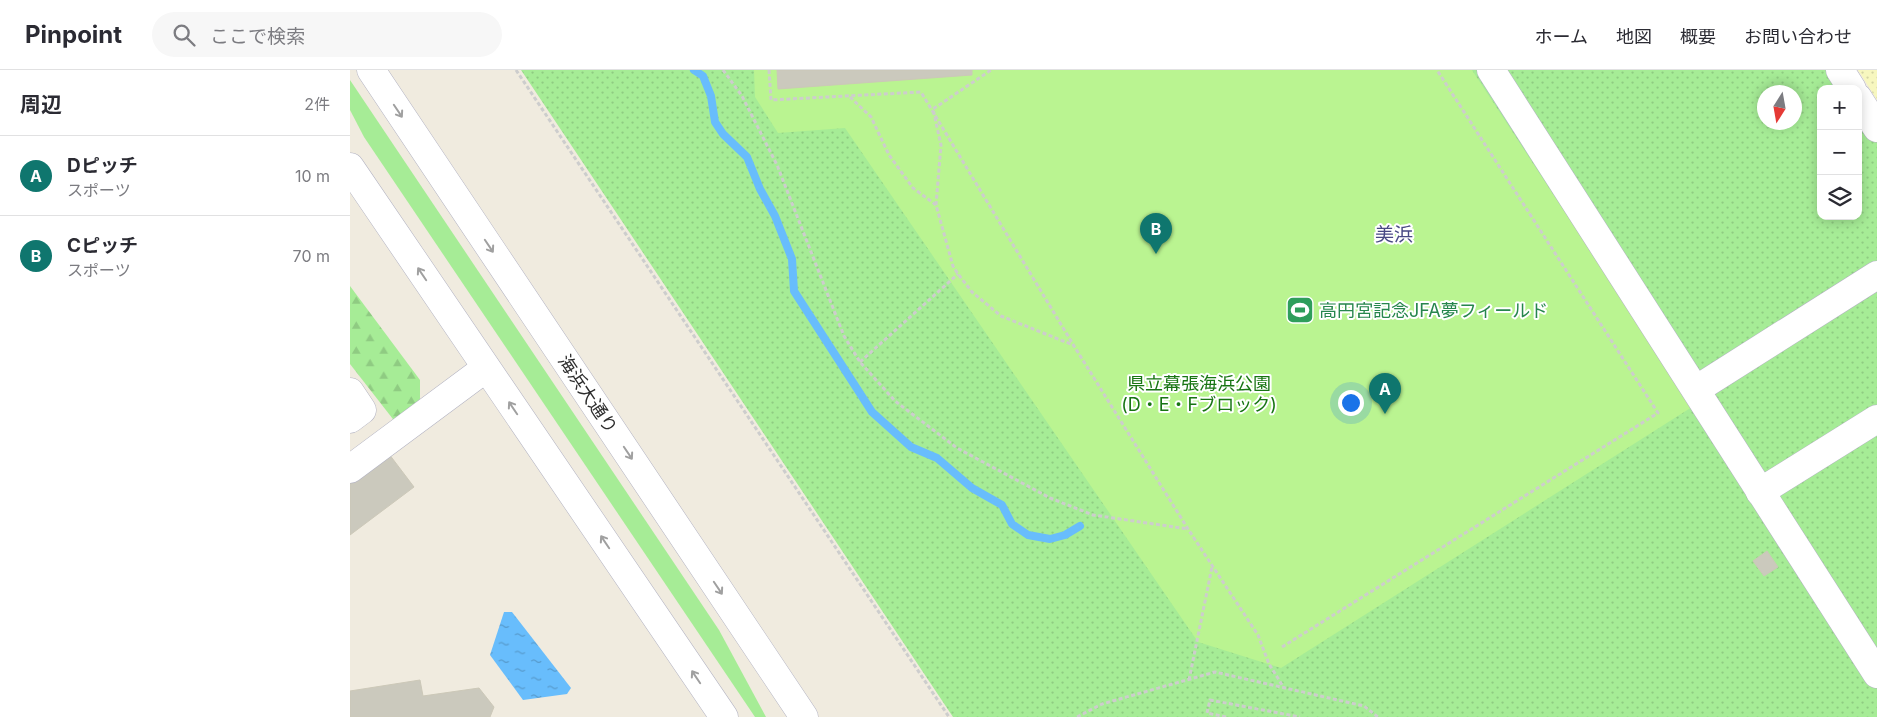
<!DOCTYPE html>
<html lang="ja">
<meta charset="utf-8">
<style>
:root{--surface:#fff;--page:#f7f7f7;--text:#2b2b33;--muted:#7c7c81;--line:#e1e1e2;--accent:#0f766e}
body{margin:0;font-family:Inter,"Noto Sans JP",sans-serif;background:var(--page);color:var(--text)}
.controls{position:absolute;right:15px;top:15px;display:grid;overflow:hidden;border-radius:10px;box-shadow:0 2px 12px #0003}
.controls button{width:45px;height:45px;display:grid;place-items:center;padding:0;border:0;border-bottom:1px solid var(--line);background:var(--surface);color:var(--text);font:25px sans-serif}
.compass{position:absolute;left:1407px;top:15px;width:45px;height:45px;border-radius:50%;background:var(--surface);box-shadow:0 2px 12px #0003;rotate:191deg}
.you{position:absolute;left:1000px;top:332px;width:18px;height:18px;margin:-12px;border:4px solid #fff;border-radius:50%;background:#1a73e8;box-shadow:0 0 0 8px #1a73e833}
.badge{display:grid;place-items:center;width:32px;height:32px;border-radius:50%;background:var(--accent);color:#fff;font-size:16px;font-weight:700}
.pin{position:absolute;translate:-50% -41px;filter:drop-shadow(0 1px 2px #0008)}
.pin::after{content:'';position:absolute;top:26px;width:18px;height:15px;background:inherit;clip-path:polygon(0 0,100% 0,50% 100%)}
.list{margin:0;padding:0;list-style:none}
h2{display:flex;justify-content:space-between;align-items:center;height:65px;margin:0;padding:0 20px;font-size:21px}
h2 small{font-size:16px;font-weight:400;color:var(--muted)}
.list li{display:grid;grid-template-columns:32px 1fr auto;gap:15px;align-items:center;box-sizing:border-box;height:80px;padding:0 20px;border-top:1px solid var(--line)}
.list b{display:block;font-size:19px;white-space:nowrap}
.list p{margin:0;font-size:16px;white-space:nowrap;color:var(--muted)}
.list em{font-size:16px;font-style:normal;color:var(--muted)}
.icon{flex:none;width:28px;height:28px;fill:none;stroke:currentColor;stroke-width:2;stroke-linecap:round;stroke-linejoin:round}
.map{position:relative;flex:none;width:1527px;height:647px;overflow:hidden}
header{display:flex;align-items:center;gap:30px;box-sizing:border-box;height:70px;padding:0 25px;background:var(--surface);border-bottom:1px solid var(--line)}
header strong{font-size:24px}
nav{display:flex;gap:28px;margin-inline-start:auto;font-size:18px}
.search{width:350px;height:45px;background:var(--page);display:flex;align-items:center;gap:12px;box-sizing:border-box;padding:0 18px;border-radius:28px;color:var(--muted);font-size:19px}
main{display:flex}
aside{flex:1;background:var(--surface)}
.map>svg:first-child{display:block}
</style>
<header>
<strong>Pinpoint</strong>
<div class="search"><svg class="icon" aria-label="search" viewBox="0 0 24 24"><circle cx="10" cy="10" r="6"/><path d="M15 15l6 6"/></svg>ここで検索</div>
<nav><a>ホーム</a><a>地図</a><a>概要</a><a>お問い合わせ</a></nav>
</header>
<main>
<aside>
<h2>周辺<small>2件</small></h2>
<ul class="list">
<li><span class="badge">A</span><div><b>Dピッチ</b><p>スポーツ</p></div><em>10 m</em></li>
<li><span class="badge">B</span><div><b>Cピッチ</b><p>スポーツ</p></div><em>70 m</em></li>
</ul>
</aside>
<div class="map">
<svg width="1527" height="647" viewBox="0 0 1527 647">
<defs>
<pattern id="forest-firs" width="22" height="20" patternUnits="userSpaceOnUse" patternTransform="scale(1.25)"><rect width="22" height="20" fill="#a6ec96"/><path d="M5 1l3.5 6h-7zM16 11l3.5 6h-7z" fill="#8fcb82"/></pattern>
<pattern id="sand-dots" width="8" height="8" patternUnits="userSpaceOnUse" patternTransform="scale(1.25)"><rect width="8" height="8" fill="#f7f7bf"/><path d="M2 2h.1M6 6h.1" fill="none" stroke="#d4d4a4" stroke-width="1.8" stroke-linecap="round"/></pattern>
<pattern id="park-dots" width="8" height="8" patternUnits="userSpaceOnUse" patternTransform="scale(1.25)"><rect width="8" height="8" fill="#a6ec96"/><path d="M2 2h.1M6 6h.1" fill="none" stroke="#8fcb82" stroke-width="1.8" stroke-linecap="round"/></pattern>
<pattern id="water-ripples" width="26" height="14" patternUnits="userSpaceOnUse" patternTransform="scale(1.25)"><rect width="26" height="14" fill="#68bdfc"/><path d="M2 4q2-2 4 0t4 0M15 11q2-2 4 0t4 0" fill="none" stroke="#569acc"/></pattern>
</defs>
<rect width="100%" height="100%" fill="#f0ebdf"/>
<path fill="#a6ec96" d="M 0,10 L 369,560 L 416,647 L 405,647 L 14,67 L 0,40 Z"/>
<path fill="url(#forest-firs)" d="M 0,216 L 70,310 L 70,333 L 46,353 L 0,294 Z"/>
<path fill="url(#sand-dots)" d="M 1508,0 L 1527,0 L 1527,30 Z"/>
<path fill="url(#park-dots)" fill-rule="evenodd" d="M 171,0 L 1504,0 L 1527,37 L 1527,647 L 603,647 ZM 1471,19 L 1508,19 L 1508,146 L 1471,146 ZM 1414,22 L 1444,22 L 1444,52 L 1414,52 Z"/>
<path fill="#baf491" d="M 404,0 L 1122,0 L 1342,337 L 931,598 L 848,572 L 495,58 L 428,63 L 405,27 Z"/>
<path fill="url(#water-ripples)" d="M 154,542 L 162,542 L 221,618 L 217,624 L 173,630 L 140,585 Z"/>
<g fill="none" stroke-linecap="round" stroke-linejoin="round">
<path stroke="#68bdfc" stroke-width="8" d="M 344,0 L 353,6 L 361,26 L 365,52 L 373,64 L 397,87 L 410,119 L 425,146 L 442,189 L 444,221 L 522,342 L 561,377 L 587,388 L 622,418 L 652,435 L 662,454 L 678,465 L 700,469 L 715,465 L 730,456"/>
</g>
<g fill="#cbc9bd" stroke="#ccc8b8">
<path d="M 427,0 L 622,0 L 622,5 L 428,19 Z"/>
<path d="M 39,384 L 64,417 L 0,465 L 0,413 Z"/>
<path d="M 1417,481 L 1428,497 L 1414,506 L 1403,491 Z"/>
<path d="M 70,610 L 73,626 L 129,618 L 144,637 L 140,647 L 0,647 L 0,621 Z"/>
</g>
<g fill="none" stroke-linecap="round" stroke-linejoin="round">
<g stroke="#b3b3c2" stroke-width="29">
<g id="minor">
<path d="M 21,0 L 454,647"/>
<path d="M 1141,0 L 1527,604"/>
<path d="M 1490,0 L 1502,19"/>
<path d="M 1508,28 L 1527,58"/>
<path d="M 0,97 L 374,647"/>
<path d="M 1347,319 L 1527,205"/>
<path d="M 0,322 L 12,340 L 0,349"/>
<path d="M 0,399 L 136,298"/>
<path d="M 1410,422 L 1527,349"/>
</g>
</g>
<g stroke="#cdcdcd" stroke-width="3" stroke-dasharray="4 2.5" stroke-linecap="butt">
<path d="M 166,0 L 599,647"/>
<path d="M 373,0 L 392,26 L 427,95 L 494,266 L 510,292 L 545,331 L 607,378 L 700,428 L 743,445 L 838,459"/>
<path d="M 419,0 L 421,30 L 571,22 L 724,276 L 838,459 L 908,565 L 919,594 L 934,618"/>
<path d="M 500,27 L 521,47 L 539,85 L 563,118 L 586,135 L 603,196 L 608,204 L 622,222 L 651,246 L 723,275"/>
<path d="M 586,135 L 591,75 L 583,39 L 641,0"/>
<path d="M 510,292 L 608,204"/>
<path d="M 932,577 L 1308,343 L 1087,0"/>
<path d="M 839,610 L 862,497"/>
<path d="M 727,647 L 752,634 L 865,602 L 1014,636 L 1028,647"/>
<path d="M 876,647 L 857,643 L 860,630 L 950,647"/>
</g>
<use href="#minor" stroke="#fff" stroke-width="28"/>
</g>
<defs><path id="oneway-shaft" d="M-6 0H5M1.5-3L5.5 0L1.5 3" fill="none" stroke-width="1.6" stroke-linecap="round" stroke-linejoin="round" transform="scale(1.25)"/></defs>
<g stroke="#a0a0a0">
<use href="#oneway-shaft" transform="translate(48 41) rotate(56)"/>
<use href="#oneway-shaft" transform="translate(139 176) rotate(56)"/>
<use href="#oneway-shaft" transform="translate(72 204) rotate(-124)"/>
<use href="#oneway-shaft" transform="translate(163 338) rotate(-124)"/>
<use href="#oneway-shaft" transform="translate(278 383) rotate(56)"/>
<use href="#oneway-shaft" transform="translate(255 472) rotate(-124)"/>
<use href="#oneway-shaft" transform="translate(368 518) rotate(56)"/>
<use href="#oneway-shaft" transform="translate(346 607) rotate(-124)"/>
</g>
<defs>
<g id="stadium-square" transform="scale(1.4375)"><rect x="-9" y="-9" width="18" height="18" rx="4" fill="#2e9e5b" stroke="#fff"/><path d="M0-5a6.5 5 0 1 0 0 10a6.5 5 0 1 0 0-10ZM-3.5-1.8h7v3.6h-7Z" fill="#fff"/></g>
</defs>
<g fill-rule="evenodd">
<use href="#stadium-square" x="950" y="240"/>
</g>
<g text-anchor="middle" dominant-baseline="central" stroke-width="4" stroke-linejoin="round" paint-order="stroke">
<g font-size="18" fill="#27864d" stroke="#fff" text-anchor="start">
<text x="969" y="240">高円宮記念JFA夢フィールド</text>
</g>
<g font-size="18" fill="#187513" stroke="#fff">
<text x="849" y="313">県立幕張海浜公園<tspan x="849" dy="21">(D・E・Fブロック)</tspan></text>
</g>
<g font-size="18" fill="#2d2d2d" stroke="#fff">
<text transform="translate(238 324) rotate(56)">海浜大通り</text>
</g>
<g font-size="19" fill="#484984" stroke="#fff">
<text x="1044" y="164">美浜</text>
</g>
</g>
</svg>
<div class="controls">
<button>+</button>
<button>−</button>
<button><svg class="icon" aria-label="layers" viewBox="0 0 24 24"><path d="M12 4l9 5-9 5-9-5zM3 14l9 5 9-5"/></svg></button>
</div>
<svg class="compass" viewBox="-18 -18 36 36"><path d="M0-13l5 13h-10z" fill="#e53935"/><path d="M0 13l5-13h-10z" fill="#7c7c81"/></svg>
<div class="you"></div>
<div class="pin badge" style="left:1035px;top:344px">A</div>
<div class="pin badge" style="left:806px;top:184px">B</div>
</div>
</main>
